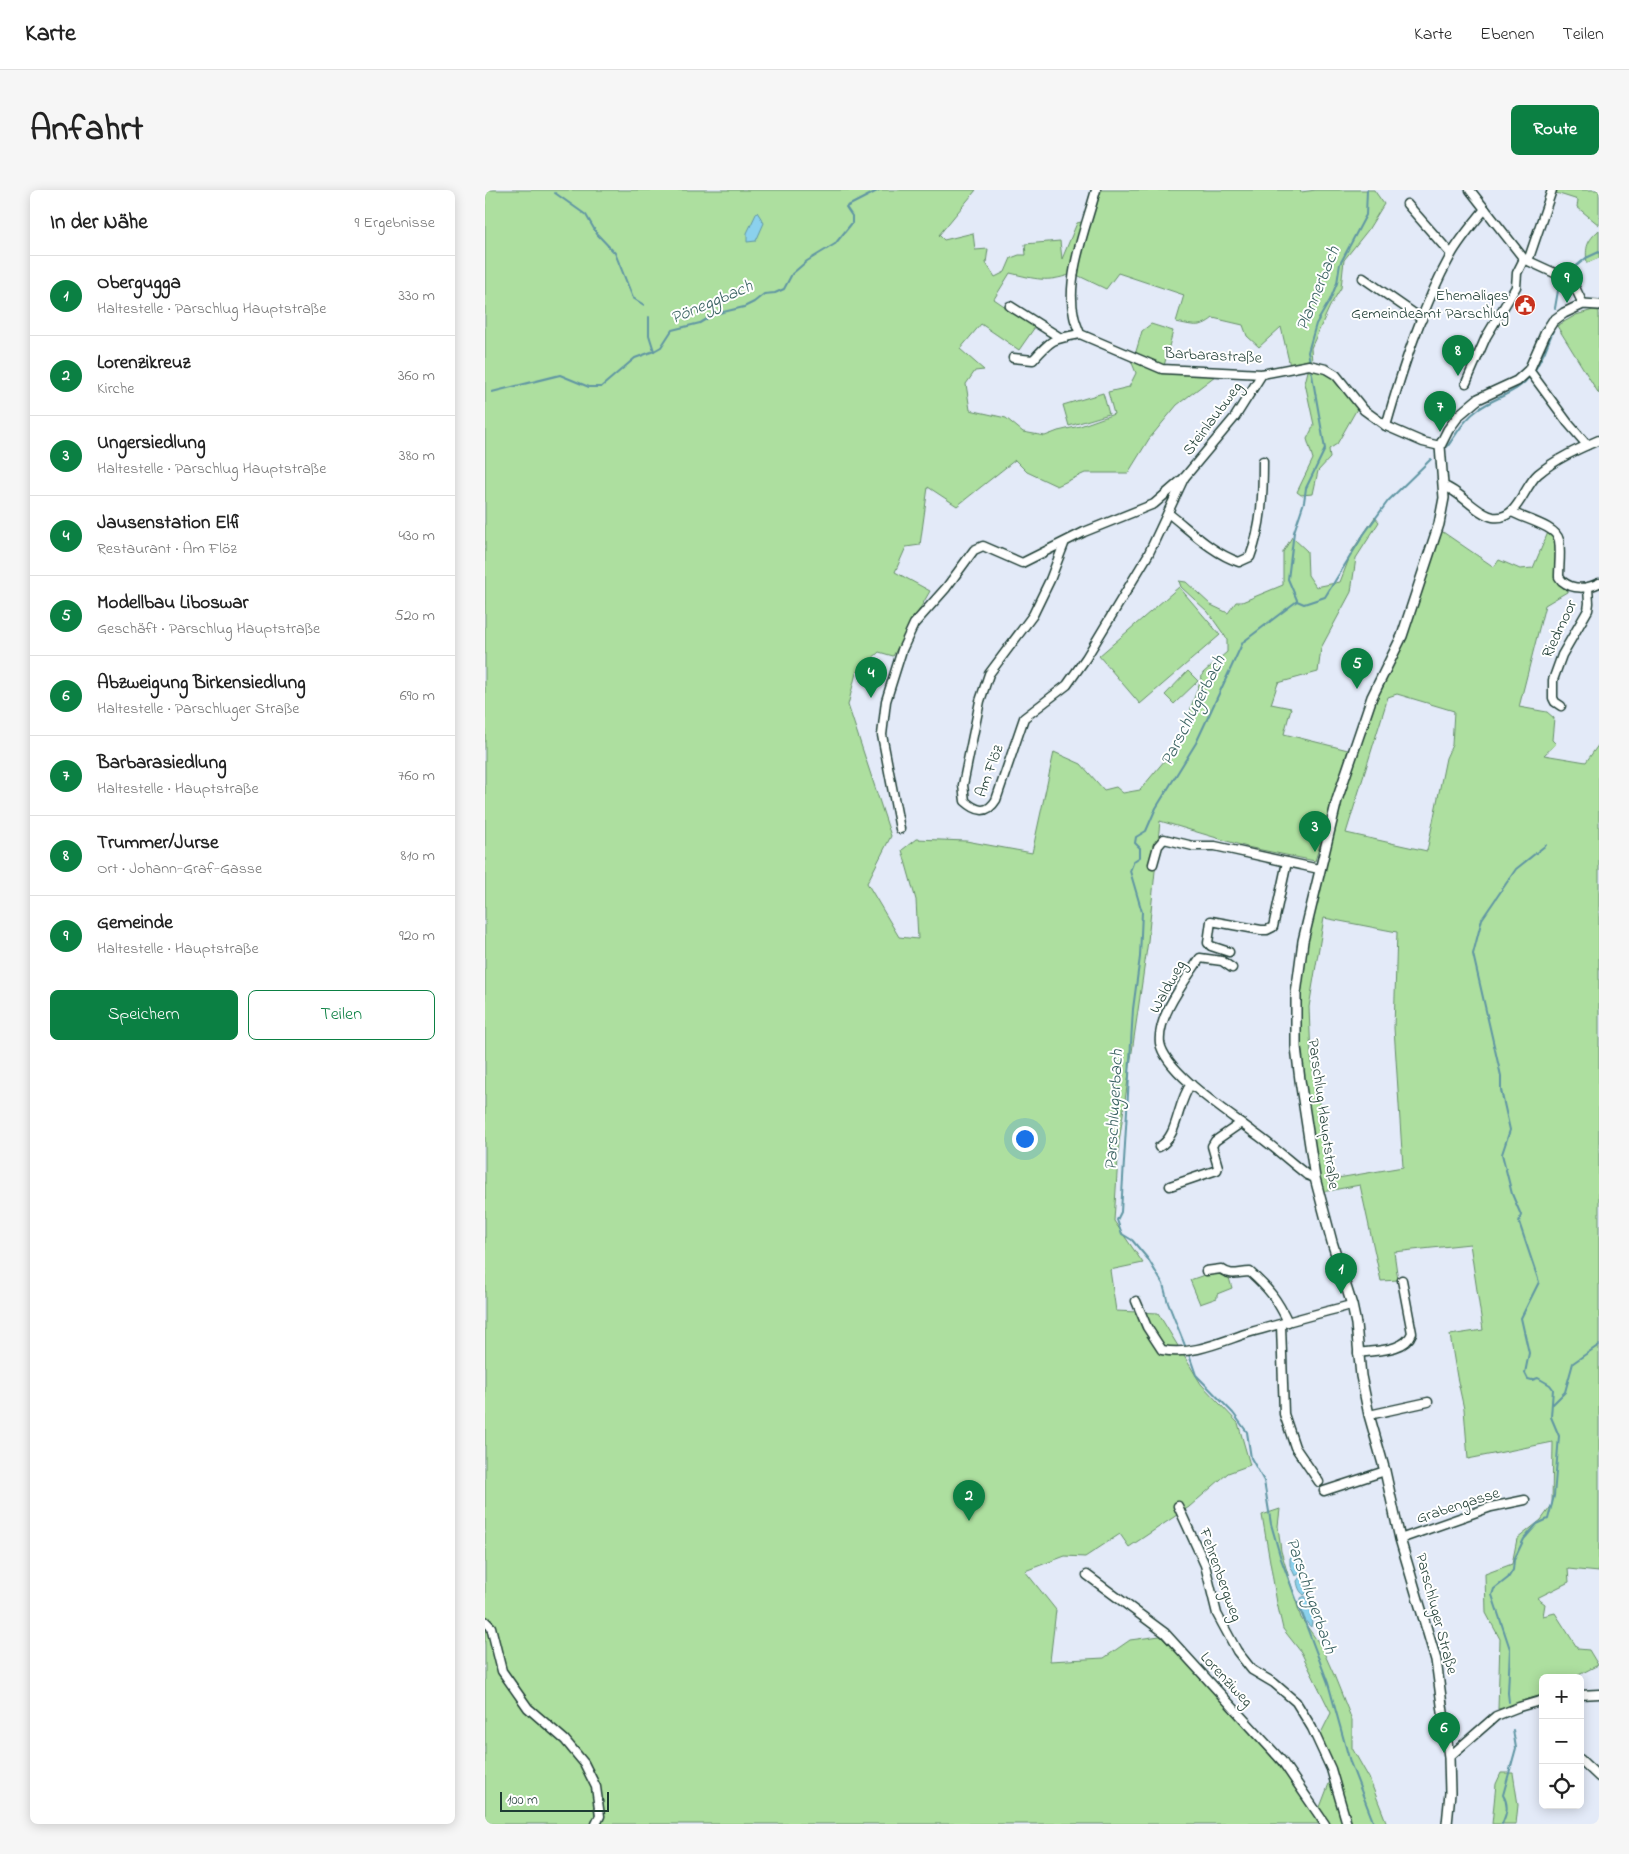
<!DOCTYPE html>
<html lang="de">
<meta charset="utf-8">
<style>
:root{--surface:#fff;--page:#f6f6f6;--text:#222;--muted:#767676;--line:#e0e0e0;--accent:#0b8043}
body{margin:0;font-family:"Indie Flower",sans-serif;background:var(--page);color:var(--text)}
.controls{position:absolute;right:15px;bottom:15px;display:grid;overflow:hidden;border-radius:8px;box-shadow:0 2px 12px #0003}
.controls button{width:45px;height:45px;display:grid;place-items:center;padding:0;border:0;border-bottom:1px solid var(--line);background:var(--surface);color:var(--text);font:25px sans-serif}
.scale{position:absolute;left:15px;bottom:12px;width:109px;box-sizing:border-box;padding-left:5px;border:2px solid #1f3d34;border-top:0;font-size:14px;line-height:18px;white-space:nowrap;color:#1f3d34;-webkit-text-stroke:4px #fff;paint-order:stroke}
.you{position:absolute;left:539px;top:948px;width:18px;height:18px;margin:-12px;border:4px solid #fff;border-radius:50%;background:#1a73e8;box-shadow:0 0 0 8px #1a73e833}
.badge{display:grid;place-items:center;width:32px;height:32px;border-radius:50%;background:var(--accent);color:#fff;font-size:16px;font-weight:700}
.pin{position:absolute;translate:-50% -41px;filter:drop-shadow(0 1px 2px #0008)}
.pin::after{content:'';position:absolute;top:26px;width:18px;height:15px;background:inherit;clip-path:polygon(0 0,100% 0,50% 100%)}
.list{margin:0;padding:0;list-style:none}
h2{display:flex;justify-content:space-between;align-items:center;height:65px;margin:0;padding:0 20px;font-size:21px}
h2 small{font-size:16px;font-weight:400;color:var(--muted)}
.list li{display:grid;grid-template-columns:32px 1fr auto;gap:15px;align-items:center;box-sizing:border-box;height:80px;padding:0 20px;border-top:1px solid var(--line)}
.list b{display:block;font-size:19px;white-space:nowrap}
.list p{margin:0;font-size:16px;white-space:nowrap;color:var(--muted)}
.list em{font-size:16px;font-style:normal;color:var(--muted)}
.actions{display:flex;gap:10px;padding:15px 20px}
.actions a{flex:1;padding:11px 0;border:1px solid var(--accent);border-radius:8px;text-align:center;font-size:18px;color:var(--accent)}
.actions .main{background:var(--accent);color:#fff}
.icon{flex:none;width:28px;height:28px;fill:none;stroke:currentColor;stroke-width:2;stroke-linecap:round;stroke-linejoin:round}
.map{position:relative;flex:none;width:1114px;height:1634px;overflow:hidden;border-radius:8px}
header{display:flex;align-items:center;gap:30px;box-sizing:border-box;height:70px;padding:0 25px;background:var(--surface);border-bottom:1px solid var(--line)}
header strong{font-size:24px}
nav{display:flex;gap:28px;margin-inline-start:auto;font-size:18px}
.intro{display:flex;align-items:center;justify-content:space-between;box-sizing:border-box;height:120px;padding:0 30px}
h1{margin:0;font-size:35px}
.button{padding:12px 22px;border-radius:8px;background:var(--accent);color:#fff;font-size:18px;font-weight:700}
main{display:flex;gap:30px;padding:0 30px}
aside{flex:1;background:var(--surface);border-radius:8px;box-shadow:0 2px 12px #0003}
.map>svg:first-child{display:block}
</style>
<header>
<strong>Karte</strong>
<nav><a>Karte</a><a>Ebenen</a><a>Teilen</a></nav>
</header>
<div class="intro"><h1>Anfahrt</h1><a class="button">Route</a></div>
<main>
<aside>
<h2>In der Nähe<small>9 Ergebnisse</small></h2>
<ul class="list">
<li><span class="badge">1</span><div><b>Obergugga</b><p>Haltestelle · Parschlug Hauptstraße</p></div><em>330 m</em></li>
<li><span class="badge">2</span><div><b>Lorenzikreuz</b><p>Kirche</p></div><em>360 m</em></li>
<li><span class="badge">3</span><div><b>Ungersiedlung</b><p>Haltestelle · Parschlug Hauptstraße</p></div><em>380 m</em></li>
<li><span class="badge">4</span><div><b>Jausenstation Elfi</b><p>Restaurant · Am Flöz</p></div><em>430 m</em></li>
<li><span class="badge">5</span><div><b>Modellbau Liboswar</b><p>Geschäft · Parschlug Hauptstraße</p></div><em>520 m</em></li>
<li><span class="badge">6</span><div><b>Abzweigung Birkensiedlung</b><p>Haltestelle · Parschluger Straße</p></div><em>690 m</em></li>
<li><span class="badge">7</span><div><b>Barbarasiedlung</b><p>Haltestelle · Hauptstraße</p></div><em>760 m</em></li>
<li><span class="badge">8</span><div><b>Trummer/Jurse</b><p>Ort · Johann-Graf-Gasse</p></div><em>810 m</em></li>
<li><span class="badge">9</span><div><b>Gemeinde</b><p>Haltestelle · Hauptstraße</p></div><em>920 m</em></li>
</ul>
<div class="actions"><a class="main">Speichern</a><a>Teilen</a></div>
</aside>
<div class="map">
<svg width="1114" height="1634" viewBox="0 0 1114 1634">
<rect width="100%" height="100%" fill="#e3eaf8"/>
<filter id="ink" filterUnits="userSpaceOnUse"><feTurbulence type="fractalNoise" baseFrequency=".02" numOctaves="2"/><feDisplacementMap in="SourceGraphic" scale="10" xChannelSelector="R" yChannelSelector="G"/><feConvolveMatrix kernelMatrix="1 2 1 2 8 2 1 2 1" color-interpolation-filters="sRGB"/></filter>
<g filter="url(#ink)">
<g fill="#addf9f" stroke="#668e6a" fill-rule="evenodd">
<path d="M 0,0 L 491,0 L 454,45 L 459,50 L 488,43 L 490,60 L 503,59 L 501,73 L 510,87 L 520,82 L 526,68 L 534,65 L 541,65 L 540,54 L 575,51 L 577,69 L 592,33 L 600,31 L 587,84 C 561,93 551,89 525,83 L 509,109 L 550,137 L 534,160 L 496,134 L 475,159 L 499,180 L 490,181 L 481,194 L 485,220 L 521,228 L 538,242 L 560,246 L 573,241 L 595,236 L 629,224 L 623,202 L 644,197 L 651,183 L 645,168 L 676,183 L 730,186 L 692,215 L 664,249 L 643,283 L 600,283 L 572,296 L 542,282 L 530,270 L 472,316 L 443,297 L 435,355 L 421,357 L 410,382 L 445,401 L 408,466 L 394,462 L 371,483 L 363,515 L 406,646 L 382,693 L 414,747 L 433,749 L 431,710 L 417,660 L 431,649 L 481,651 L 547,663 L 569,562 L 596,574 L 619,600 L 631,597 L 638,603 L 655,600 L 705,540 L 706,517 L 718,483 L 742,462 L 742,449 L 723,422 L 696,397 L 694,391 L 701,392 L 726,415 L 743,423 L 751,412 L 757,412 L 798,395 L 798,362 L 807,347 L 822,361 L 823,385 L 831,397 L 855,392 L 867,361 L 890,327 L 894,332 L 871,368 L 866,402 L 836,458 L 833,482 L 793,493 L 786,514 L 806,518 L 799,544 L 863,560 L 830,671 L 762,657 L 675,631 L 663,751 L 634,952 L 629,1031 L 658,1073 L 625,1080 L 631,1121 L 673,1123 L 716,1194 L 753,1233 L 765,1275 L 743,1283 L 704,1317 L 644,1357 L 635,1344 L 600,1367 L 580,1366 L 540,1381 L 571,1420 L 565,1471 L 619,1468 L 645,1450 L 675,1446 L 734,1505 L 795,1577 L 832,1625 L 845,1591 L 834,1547 L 846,1523 L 816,1462 L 798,1439 L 792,1413 L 777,1325 L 795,1319 L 793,1336 L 796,1361 L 816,1428 L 836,1456 L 849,1485 L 867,1530 L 867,1558 L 884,1588 L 902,1634 L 0,1634 Z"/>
<path d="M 614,0 L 815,0 L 816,2 L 831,0 L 889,0 L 899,14 L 883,40 L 859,70 L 856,98 L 845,116 L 826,158 L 827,173 L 805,176 L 796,137 L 774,157 L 762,146 L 758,135 L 728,128 C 715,139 707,135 691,132 L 699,105 L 633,83 L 621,99 L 592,85 L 595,65 Z"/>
<path d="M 1069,0 L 1114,0 L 1114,35 L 1092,17 L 1093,10 L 1068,2 Z"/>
<path d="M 1114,40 L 1114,68 L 1102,73 C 1100,57 1102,51 1114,40 Z"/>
<path d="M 1108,120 L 1114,121 L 1114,204 L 1072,136 L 1091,125 Z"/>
<path d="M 666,134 L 688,141 L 679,176 L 662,171 L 650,165 L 657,141 Z"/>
<path d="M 831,180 C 852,187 860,200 873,217 L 852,254 L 844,259 L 845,268 L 833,281 L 828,304 L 816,305 L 812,302 L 828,269 L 822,249 L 829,235 L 820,193 L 823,181 Z"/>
<path d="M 618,203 L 624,224 L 584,236 L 578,215 Z"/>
<path d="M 955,340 L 1009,377 L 1014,370 L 1035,379 L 1048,378 L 1064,340 C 1080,357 1065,390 1079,398 C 1081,399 1084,399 1087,399 L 1060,415 L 1034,517 L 1062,522 L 1069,528 L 1067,550 L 1071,554 L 1059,565 L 1101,572 L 1114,554 L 1114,1382 L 1083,1379 L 1084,1392 L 1052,1408 L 1060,1414 L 1058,1426 L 1070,1423 L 1093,1459 L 1104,1460 L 1113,1475 L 1088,1488 L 1058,1488 L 1058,1509 L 1013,1519 L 1015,1449 L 1001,1423 L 1000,1384 L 1027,1374 L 1032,1349 L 1056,1330 L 1067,1315 L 1068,1252 L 983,1269 L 979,1219 L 972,1187 L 965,1145 L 998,1140 L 985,1054 L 909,1062 L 913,1090 L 896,1091 L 875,995 L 837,1002 C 826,949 814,893 813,838 C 812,766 833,692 853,624 C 862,591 870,558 883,526 C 893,500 910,475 920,448 C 933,413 944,376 955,340 ZM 912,504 L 969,521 L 967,555 L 961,568 L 942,661 L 861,643 L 903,507 ZM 839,728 L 912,742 L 909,838 L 918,977 L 847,989 L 826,867 L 824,817 Z"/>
<path d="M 694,397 L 735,445 L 655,514 L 614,466 Z"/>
<path d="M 703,481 L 713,491 L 689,514 L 680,505 Z"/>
<path d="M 728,1082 L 744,1088 L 747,1098 L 732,1104 L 732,1108 L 715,1114 L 705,1090 Z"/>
<path d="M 1016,1583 L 1028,1583 L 1033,1615 L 1031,1634 L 1007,1634 L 1011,1594 Z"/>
</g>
<g fill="#8bd1ed" stroke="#6096a3">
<path d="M 272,22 L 279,33 L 271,51 L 262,52 L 262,43 Z"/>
<path d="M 808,1365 C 814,1369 816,1377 816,1383 L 810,1386 L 805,1375 L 805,1368 Z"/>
<path d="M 815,1387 L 820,1389 L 823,1401 L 819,1405 C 814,1401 813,1397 812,1391 Z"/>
<path d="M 820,1406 L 828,1425 L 826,1437 C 818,1431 816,1418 816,1408 Z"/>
</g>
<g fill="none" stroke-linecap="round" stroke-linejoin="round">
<g stroke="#6096a3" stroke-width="2">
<path d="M 70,3 L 101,25 L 112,44 L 130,63 L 148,108 L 159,115"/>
<path d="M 1084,82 L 1101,68 L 1114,62"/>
<path d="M 1070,118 L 1074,95"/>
<path d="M 164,127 L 164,145 L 169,161"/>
<path d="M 825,172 L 823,162 L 831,134 L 845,110 L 852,93 L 855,74 L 881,25 L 882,0"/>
<path d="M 1049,182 L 1060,161 L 1068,141"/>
<path d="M 7,202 L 75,185 L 104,197 L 116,197 L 150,168 L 169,161 L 176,157 L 187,140 L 215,133 L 230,124 L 259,117 L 269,112 L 279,104 L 290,103 L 299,99 L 307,84 L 322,71 L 350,54 L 367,33 L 367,26 L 361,17 L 394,0"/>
<path d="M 962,257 C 972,244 979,229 994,219 C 1012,206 1032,204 1046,185"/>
<path d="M 812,410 L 803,389 L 809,342 L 819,312 L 821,298 L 840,259 L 826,179"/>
<path d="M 701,1158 L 683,1113 L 678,1094 L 663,1069 L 647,1050 L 637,1044 L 632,1030 L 636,1022 L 648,819 L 655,767 L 657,722 L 645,681 L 649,671 L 655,667 L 655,658 L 650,653 L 651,647 L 661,641 L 671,618 L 711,553 L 758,452 L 812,411 L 819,414 L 840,407 L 879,344 L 903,311 L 946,269"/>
<path d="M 703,1162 L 711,1185 L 748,1223 L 762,1242 L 766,1268 L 779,1291 L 786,1334 L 796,1369 L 843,1493 L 865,1572 L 889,1634"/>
<path d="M 1068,1214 L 1080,1202 L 1088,1173 L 1114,1155"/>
<path d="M 1024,1512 L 1023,1503 L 1025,1459 L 1007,1405 L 1009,1399 L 1023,1388 L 1028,1380 L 1029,1370 L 1039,1349 L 1052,1334 L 1063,1329 L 1069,1306 L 1074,1246 L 1066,1227 L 1068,1199 L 1065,1195 L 1053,1188 L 1047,1190 L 1043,1189 L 1040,1183 L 1044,1163 L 1036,1128 L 1054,1092 L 1034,1032 L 1036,1025 L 1027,1004 L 1017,964 L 1025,940 L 1016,900 L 1016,886 L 988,764 L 997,729 L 1031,679 L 1061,655"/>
<path d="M 1017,1634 C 1022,1623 1024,1615 1018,1605 L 1031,1558 L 1028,1540"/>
</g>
<g stroke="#1f3d34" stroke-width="11">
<g id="minor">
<path d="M 611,0 C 601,37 580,88 589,126 C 590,132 593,138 595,144 L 677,179 L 777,184 L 824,175 L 841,179 L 851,185 L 879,220 L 901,236 L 938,252 L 955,256"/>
<path d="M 985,0 L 1039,69 L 1087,91 L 1098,114"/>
<path d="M 922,14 L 966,64"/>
<path d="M 1043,71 L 1067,0"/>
<path d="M 878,88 L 937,129"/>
<path d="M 525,116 L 574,147"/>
<path d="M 528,168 L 548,170 C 567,149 567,149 595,144"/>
<path d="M 1044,180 L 1083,233 L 1102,255"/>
<path d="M 981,193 L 1001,147 L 1031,97 L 1032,83 L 1039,69"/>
<path d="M 901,236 C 917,180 937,117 966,65 C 975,49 988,34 1000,19"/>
<path d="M 959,296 C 976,302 992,324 1008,327 C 1033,331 1038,297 1053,284 C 1071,269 1093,259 1114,250"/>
<path d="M 1027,322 C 1039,329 1071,336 1074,350 C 1076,362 1074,375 1074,387 L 1077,391 C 1088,400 1102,399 1114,393"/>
<path d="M 683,323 C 705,340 727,363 754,372 L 765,367 C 777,336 778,303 778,271"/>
<path d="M 579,354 L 565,390 L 548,425 L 504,484 L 495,511 L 478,595 L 480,611 C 491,621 502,625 511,610 L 539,528 L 582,495 L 601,468 L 663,365 L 699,288"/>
<path d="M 1076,516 L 1070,512 L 1068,508 L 1068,490 L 1077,465 L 1103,420 L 1104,413 L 1103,398"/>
<path d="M 415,639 L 397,545 L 401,511 L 417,460 L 429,434 L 461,398 L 489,360 L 498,356 L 537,373 L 599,342 L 669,314 L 699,288 L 750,227 L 777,184"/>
<path d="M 668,674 L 673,656 L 679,649 L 708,656 L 730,656 L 834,679"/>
<path d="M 744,762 L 726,756 L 723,753 L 726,731 L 776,740 L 782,740 L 788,737 L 802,672"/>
<path d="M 747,778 L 737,771 L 715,768 C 701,790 672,826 675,853 C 680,882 745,924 768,942 C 787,955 804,971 822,985 L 830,988"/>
<path d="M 674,957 C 694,946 691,914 706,894"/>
<path d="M 685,996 L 732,980 L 733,977 L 727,956 L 730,951 L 756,933"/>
<path d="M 721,1081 L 736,1079 C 747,1087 753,1082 765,1082 C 784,1099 792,1109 803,1132"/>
<path d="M 651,1111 L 662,1137 L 677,1160 C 708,1166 737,1151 766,1142 C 799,1133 833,1123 867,1115"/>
<path d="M 796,1135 L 799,1224 L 810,1257 L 834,1292"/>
<path d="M 873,1163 C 890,1160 920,1162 927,1143 L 917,1090"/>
<path d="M 884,1225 L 943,1212"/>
<path d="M 839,1301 L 900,1281"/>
<path d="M 693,1316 L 720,1375 L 732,1424 L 752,1461 L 763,1475 L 767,1480 L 789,1493 L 811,1512 L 827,1538 L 846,1579 L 862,1634"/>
<path d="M 915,1349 L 1006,1317 L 1040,1310"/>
<path d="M 602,1385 L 680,1443 L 797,1571 L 840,1634"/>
<path d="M 0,1431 L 6,1437 L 17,1481 L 43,1518 L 80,1550 L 99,1573 L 111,1597 L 115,1626 L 111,1634"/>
<path d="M 1095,1505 L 1114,1504"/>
<path d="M 964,1567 L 1011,1526 L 1034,1517 L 1058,1510"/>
<path d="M 1095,1569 L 1114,1587"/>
</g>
</g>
<g stroke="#1f3d34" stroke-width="12">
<path id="major" d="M 962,1634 L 965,1603 L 964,1567 L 951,1470 L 915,1349 L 900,1281 L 884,1225 L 876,1186 L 871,1134 L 867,1115 L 847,1052 L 830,988 L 815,890 L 811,857 L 811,804 L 818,751 L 852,610 L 887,507 L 917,446 L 954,334 L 959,308 L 955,256 L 963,240 L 974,225 L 993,209 L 1032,191 L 1044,180 L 1061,142 L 1068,131 L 1079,123 L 1098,114 L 1114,115"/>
</g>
<use href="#minor" stroke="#fff" stroke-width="8"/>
<use href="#major" stroke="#fff" stroke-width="9"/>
</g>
</g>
<defs>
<g id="civic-disc" transform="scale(1.125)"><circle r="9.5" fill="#c8321e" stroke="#fff"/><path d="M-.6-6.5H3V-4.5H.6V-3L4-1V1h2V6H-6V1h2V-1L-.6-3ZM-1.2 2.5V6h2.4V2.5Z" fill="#fff"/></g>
</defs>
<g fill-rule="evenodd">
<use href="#civic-disc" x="1040" y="115"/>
</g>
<g text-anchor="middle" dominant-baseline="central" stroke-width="4" stroke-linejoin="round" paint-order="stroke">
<g font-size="16" fill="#1f3d34" stroke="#fff" text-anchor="end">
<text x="1024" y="106">Ehemaliges<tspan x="1024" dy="18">Gemeindeamt Parschlug</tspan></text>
</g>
<g font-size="16" fill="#1f3d34" stroke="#fff">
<text transform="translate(728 166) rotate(3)">Barbarastraße</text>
<text transform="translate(728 229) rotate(-53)">Steinlaubweg</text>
<text transform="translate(1075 439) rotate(-65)">Riedmoor</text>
<text transform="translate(505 581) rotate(-70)">Am Flöz</text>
<text transform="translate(683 797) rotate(-61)">Waldweg</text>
<text transform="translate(838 924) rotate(82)">Parschlug Hauptstraße</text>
<text transform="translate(973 1316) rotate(-18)">Grabengasse</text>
<text transform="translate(735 1385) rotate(70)">Fehrenbergweg</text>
<text transform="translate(951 1424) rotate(75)">Parschluger Straße</text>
<text transform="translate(741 1490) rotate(47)">Lorenziweg</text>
</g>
<g font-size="18" font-style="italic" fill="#3a6262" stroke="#fff">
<text transform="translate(834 99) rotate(-68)">Plannerbach</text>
<text transform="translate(227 113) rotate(-23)">Pöneggbach</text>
<text transform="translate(709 521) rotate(-63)">Parschlugerbach</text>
<text transform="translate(630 920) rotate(-87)">Parschlugerbach</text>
<text transform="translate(825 1406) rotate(71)">Parschlugerbach</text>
</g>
</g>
</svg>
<div class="controls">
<button>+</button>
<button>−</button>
<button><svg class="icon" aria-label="locate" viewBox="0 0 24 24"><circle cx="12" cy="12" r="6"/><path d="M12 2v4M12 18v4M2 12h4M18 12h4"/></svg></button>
</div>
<div class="scale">100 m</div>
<div class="you"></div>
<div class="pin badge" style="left:856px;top:1104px">1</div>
<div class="pin badge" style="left:484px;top:1331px">2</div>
<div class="pin badge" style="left:830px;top:662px">3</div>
<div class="pin badge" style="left:386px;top:508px">4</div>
<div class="pin badge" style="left:872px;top:499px">5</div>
<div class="pin badge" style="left:959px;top:1563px">6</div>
<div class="pin badge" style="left:955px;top:242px">7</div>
<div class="pin badge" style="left:973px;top:186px">8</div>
<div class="pin badge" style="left:1082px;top:113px">9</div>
</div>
</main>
